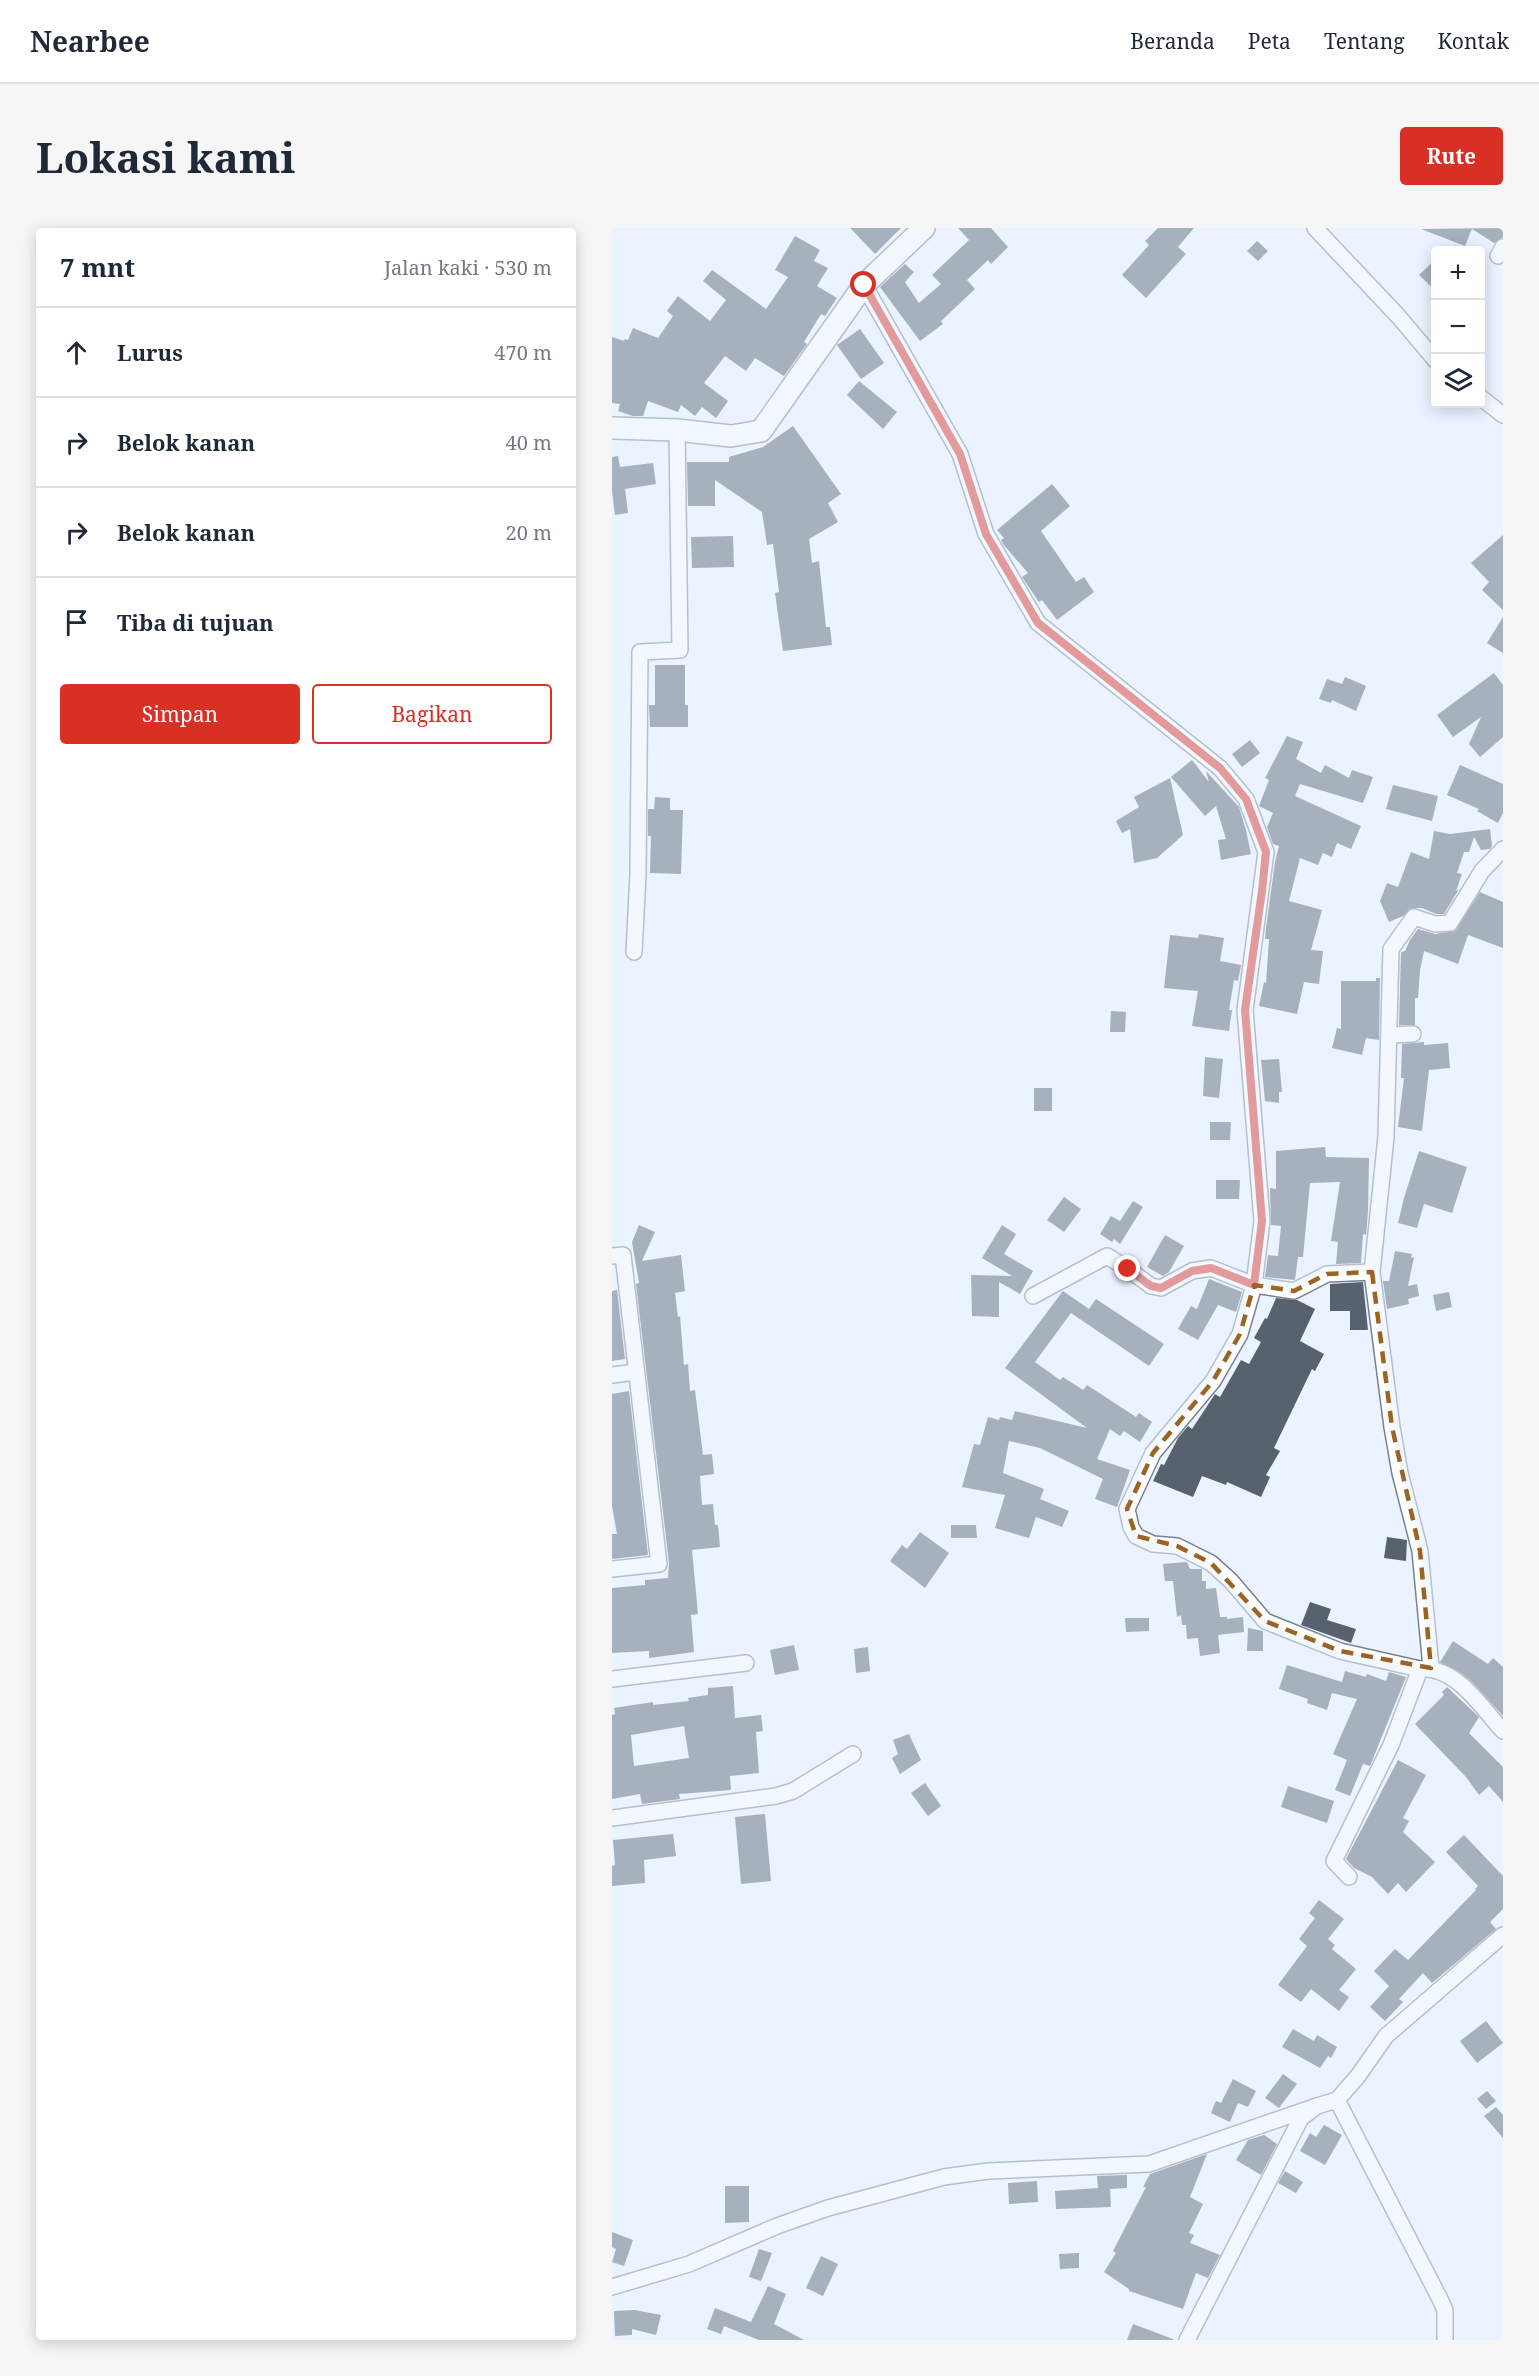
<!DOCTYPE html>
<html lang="id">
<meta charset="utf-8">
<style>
:root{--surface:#fff;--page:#f6f6f7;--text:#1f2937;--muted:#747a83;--line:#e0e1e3;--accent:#d93025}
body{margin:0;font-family:"Noto Serif",serif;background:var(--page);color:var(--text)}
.controls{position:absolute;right:18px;top:18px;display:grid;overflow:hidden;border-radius:6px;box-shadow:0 3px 15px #0003}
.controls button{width:54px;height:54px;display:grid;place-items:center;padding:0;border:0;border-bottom:2px solid var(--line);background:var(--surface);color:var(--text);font:30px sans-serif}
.stop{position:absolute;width:18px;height:18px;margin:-14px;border:4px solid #d93025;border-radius:50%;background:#fff}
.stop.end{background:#d93025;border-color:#fff;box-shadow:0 2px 6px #0008}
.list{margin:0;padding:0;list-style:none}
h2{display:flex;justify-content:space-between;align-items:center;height:78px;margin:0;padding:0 24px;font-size:26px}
h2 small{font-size:20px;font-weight:400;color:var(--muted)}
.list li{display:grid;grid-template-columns:39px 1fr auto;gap:18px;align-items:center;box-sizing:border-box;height:90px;padding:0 24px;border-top:2px solid var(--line)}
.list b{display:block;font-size:22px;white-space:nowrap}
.list em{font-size:20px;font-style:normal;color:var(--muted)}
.actions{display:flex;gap:12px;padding:18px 24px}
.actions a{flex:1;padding:14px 0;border:2px solid var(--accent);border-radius:6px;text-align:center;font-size:21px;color:var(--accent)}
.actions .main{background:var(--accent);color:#fff}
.icon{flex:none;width:33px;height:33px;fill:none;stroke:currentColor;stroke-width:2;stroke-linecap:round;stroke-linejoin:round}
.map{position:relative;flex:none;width:891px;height:2112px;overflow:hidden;border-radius:6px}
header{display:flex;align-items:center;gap:36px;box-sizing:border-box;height:84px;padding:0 30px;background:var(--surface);border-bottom:2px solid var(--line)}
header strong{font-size:28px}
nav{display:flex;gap:33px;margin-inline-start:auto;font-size:21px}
.intro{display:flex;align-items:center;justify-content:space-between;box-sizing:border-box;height:144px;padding:0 36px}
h1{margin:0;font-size:42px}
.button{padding:15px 27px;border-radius:6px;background:var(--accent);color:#fff;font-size:21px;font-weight:700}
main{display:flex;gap:36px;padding:0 36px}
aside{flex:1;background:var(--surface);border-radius:6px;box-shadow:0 3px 15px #0003}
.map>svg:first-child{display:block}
</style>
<header>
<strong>Nearbee</strong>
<nav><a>Beranda</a><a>Peta</a><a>Tentang</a><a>Kontak</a></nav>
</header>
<div class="intro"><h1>Lokasi kami</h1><a class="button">Rute</a></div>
<main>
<aside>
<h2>7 mnt<small>Jalan kaki · 530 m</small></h2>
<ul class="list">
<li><svg class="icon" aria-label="ahead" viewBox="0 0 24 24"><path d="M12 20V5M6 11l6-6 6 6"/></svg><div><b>Lurus</b></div><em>470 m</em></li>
<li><svg class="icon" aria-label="right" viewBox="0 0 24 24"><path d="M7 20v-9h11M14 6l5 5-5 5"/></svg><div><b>Belok kanan</b></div><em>40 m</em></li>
<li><svg class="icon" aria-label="right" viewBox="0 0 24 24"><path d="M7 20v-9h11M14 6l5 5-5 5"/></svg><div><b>Belok kanan</b></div><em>20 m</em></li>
<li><svg class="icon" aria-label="arrive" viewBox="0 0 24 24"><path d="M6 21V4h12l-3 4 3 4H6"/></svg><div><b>Tiba di tujuan</b></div></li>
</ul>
<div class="actions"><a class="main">Simpan</a><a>Bagikan</a></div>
</aside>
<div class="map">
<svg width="891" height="2112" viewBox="0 0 891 2112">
<rect width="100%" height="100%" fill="#eaf3ff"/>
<g fill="#58626f" fill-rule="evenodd">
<path d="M 238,0 L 289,0 L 263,26 Z"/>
<path d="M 346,0 L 379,0 L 396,19 L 379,36 L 376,32 L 355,52 L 363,61 L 329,93 L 331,96 L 308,113 L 268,59 L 293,36 L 302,44 L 293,54 L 307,75 L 329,56 L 320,47 L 357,12 Z"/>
<path d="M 546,0 L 582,0 L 566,19 L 574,26 L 534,70 L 510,47 L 537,17 L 533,13 Z"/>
<path d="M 891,0 L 891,9 L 882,15 L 860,1 L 853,18 L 809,1 Z"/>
<path d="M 183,8 L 208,22 L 202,33 L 216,40 L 205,58 L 225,70 L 213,88 L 209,86 L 192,114 L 195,116 L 172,148 L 143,130 L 134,143 L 113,128 L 92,155 L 116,173 L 104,190 L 90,179 L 83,188 L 69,177 L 66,184 L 36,173 L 31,188 L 21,188 L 6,183 L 8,176 L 0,175 L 0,109 L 12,113 L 13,111 L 16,112 L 21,100 L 46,110 L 61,88 L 55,83 L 66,68 L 98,93 L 114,72 L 91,53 L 100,42 L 154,81 L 176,49 L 163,42 Z"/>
<path d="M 645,13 L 656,23 L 646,33 L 635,23 Z"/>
<path d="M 824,31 L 824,63 L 807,47 Z"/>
<path d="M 248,101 L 272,135 L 249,151 L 225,117 Z"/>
<path d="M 247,153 L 285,184 L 271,201 L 235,167 Z"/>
<path d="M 181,198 L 229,266 L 216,275 L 226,294 L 197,311 L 200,335 L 207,333 L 214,399 L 218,399 L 220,417 L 171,423 L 163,365 L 167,364 L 161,316 L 155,317 L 150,284 L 103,252 L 103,278 L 76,278 L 75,234 L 117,234 L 117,229 L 151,219 Z"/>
<path d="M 6,228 L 8,239 L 41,235 L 44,256 L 13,261 L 16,285 L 3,287 L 0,263 L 0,229 Z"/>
<path d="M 440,256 L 458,278 L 429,303 L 464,354 L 472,349 L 482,364 L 445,392 L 430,372 L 427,374 L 416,358 L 410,349 L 416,345 L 391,316 L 389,312 L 392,310 L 385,302 Z"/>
<path d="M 891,307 L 891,382 L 870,362 L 877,354 L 859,335 Z"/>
<path d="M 121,308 L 122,339 L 80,340 L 79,309 Z"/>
<path d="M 891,389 L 891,425 L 875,415 Z"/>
<path d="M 43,437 L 73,437 L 73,477 L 76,477 L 76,499 L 38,499 L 37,477 L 43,477 Z"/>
<path d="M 882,445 L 891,457 L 891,509 L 868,529 L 857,516 L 869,489 L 841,509 L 825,487 Z"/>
<path d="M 733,449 L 754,458 L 744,483 L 720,472 L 719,475 L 707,471 L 715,451 L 730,456 Z"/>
<path d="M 675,508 L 691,514 L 684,531 L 709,545 L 713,537 L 737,550 L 740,542 L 761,549 L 751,575 L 688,556 L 683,568 L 749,598 L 739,621 L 725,615 L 720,629 L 711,625 L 706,637 L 688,630 L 677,673 L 710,682 L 699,722 L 711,723 L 707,756 L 692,754 L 685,786 L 647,778 L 652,754 L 654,755 L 657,711 L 653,711 L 654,700 L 663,634 L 667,618 L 661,616 L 655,599 L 661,585 L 647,578 L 657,552 L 653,550 Z"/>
<path d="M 638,512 L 648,525 L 630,539 L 620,526 Z"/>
<path d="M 580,532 L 597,554 L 594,543 L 627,579 L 634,602 L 639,626 L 609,632 L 606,612 L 614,611 L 604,578 L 593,588 L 559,549 Z"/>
<path d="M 848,537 L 891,556 L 891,585 L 886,595 L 865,583 L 867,581 L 835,567 Z"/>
<path d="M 558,550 L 571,607 L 545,630 L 522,635 L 518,601 L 510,605 L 504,593 L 527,579 L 522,569 Z"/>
<path d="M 781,557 L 826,568 L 820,593 L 774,581 Z"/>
<path d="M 43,569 L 58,570 L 58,582 L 71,582 L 69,646 L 38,645 L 39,608 L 36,608 L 36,581 L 42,581 Z"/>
<path d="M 878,601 L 880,618 L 878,621 L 869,622 L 862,609 L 857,624 L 852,624 L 845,645 L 850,646 L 844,663 L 847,661 L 832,686 L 824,686 L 810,680 L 800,680 L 791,688 L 777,694 L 768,673 L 775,655 L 786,659 L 799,624 L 817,631 L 822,603 L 838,606 Z"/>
<path d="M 868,664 L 891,674 L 891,720 L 856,707 L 846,736 L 812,723 L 808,742 L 806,770 L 803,770 L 803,797 L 787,797 L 789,724 L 793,723 L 798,712 L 806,701 L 823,706 L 843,703 Z"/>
<path d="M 587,706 L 612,710 L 608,733 L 629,737 L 626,753 L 622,752 L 617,782 L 620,782 L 617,803 L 580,798 L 586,763 L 552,760 L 558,707 L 586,710 Z"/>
<path d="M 764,750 L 768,750 L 767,812 L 754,810 L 750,827 L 720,820 L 725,800 L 729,801 L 729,753 L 764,753 Z"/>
<path d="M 499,783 L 514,784 L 513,804 L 498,804 Z"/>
<path d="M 812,814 L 812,817 L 836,815 L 838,840 L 817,842 L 810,903 L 786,899 L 792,850 L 789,850 L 790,816 Z"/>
<path d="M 593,829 L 611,831 L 607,870 L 591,868 Z"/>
<path d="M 667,831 L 670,864 L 667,864 L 667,875 L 653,873 L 649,832 Z"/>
<rect x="422" y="860" width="18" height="23"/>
<path d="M 598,894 L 619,894 L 618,912 L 598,912 Z"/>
<path d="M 713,919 L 714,929 L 757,930 L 756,984 L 754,1007 L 751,1006 L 749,1035 L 724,1036 L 726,1014 L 719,1013 L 728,954 L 698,955 L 691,1029 L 686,1029 L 683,1052 L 653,1049 L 656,1027 L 666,1028 L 669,998 L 659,997 L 658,965 L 658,960 L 664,961 L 664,923 Z"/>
<path d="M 807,923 L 855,939 L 840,985 L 812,976 L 805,1000 L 786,995 L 792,970 Z"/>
<path d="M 604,952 L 628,952 L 627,971 L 604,971 Z"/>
<path d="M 452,969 L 469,981 L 452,1004 L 435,992 Z"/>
<path d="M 521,973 L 531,979 L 508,1016 L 502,1011 L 500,1014 L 488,1006 L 499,988 L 508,993 Z"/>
<path d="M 27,997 L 43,1004 L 30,1033 L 69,1027 L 73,1063 L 63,1065 L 66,1089 L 68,1088 L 72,1137 L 76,1136 L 78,1163 L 83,1162 L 91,1227 L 100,1226 L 102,1246 L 88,1248 L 90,1277 L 101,1276 L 103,1297 L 106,1297 L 108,1319 L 80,1322 L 86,1386 L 79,1387 L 82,1424 L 37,1430 L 37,1423 L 0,1425 L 0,1360 L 33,1357 L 33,1352 L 56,1350 L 57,1335 L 24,1056 L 27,1055 L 20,1014 Z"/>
<path d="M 390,997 L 404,1006 L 392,1026 L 421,1043 L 408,1066 L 387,1054 L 387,1089 L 360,1088 L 359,1047 L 400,1048 L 370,1030 Z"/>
<path d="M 553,1007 L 572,1018 L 557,1044 L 551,1048 L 535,1039 Z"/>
<path d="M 783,1023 L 800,1026 L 799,1030 L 802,1029 L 796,1058 L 805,1056 L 807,1068 L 796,1071 L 797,1076 L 775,1081 L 771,1053 L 777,1053 Z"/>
<path d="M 597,1051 L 630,1064 L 624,1084 L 606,1077 L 586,1112 L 566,1101 L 579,1078 L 585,1081 Z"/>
<path d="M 751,1054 L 756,1102 L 738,1102 L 738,1083 L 718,1083 L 718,1056 Z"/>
<path d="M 5,1062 L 13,1131 L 0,1133 L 0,1063 Z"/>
<path d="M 451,1063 L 477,1081 L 484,1071 L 552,1116 L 537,1138 L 459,1085 L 423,1134 L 448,1152 L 451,1149 L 471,1162 L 475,1157 L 524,1189 L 527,1185 L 540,1194 L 528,1214 L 512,1203 L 508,1208 L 498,1201 L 485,1231 L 518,1242 L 505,1279 L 483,1271 L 491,1251 L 428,1220 L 397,1213 L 391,1245 L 432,1261 L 428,1271 L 457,1283 L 450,1299 L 424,1289 L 417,1310 L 383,1300 L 393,1267 L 350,1259 L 362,1216 L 368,1217 L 376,1189 L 387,1192 L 388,1189 L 400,1192 L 403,1183 L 475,1200 L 393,1140 Z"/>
<path d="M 837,1064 L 840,1079 L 824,1083 L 821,1067 Z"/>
<path d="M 664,1070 L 685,1072 L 703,1081 L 688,1113 L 712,1126 L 703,1143 L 700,1141 L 662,1220 L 668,1223 L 654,1247 L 658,1249 L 649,1269 L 615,1254 L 614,1257 L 590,1248 L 581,1269 L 541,1253 L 549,1236 L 552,1237 L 566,1210 L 576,1198 L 580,1201 L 603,1166 L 608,1169 L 629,1132 L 637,1136 L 649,1114 L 642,1110 L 653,1090 L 655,1091 Z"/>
<path d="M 17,1163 L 36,1327 L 0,1331 L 0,1306 L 5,1306 L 0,1278 L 0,1166 Z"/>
<path d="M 339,1297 L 364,1297 L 365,1310 L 339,1310 Z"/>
<path d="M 308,1304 L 337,1325 L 313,1360 L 278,1333 L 290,1317 L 295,1321 Z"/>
<path d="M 775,1309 L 795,1312 L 794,1333 L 772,1330 Z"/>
<path d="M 575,1334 L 578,1341 L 590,1341 L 590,1353 L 594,1353 L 594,1361 L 604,1360 L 608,1389 L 615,1389 L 615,1391 L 631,1389 L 632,1404 L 606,1407 L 608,1425 L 588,1428 L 586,1410 L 575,1411 L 574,1397 L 570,1397 L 569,1387 L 565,1389 L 561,1353 L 553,1353 L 551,1336 Z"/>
<path d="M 698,1374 L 719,1381 L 715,1392 L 744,1401 L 739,1415 L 689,1397 Z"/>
<path d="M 513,1390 L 537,1390 L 537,1403 L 514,1404 Z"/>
<path d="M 636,1400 L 651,1403 L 651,1423 L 635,1423 Z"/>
<path d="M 841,1413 L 876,1436 L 881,1430 L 891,1439 L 891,1488 L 861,1455 L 849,1445 L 828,1434 Z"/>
<path d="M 182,1417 L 187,1442 L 163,1447 L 158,1422 Z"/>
<path d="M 256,1419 L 258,1443 L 244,1445 L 242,1421 Z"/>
<path d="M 675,1437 L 730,1454 L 733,1443 L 754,1449 L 755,1446 L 774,1453 L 777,1444 L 794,1449 L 758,1538 L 751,1536 L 738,1568 L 723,1562 L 735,1532 L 721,1526 L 745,1471 L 720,1465 L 715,1482 L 695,1475 L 696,1471 L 667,1461 Z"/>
<path d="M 121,1458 L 123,1490 L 149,1487 L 151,1503 L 144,1504 L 147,1545 L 118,1548 L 119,1562 L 67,1566 L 68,1571 L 30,1576 L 28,1566 L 0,1571 L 0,1487 L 3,1486 L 2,1480 L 41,1474 L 41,1477 L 77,1473 L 76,1470 L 96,1467 L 96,1460 ZM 72,1498 L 77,1530 L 22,1538 L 19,1507 Z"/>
<path d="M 835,1459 L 867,1489 L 857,1505 L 891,1539 L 891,1574 L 877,1558 L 867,1567 L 854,1549 L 803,1496 L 832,1467 L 830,1464 Z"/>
<path d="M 297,1506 L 309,1532 L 288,1546 L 280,1530 L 286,1526 L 281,1512 Z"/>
<path d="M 786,1532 L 814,1547 L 791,1590 L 797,1593 L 791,1604 L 823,1634 L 794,1664 L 786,1655 L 776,1666 L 760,1649 L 742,1640 L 734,1631 Z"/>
<path d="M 313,1555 L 329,1578 L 316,1588 L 299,1565 Z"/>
<path d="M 676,1558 L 722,1573 L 715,1595 L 669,1579 Z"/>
<path d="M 153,1586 L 159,1653 L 129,1656 L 123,1589 Z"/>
<path d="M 61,1606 L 64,1628 L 32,1632 L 33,1655 L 0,1658 L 0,1638 L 3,1637 L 1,1612 Z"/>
<path d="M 852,1607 L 891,1648 L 891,1681 L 878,1694 L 884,1701 L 820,1755 L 811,1745 L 787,1771 L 791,1774 L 773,1793 L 758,1779 L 777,1758 L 762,1743 L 783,1721 L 796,1732 L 864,1662 L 863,1661 L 866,1658 L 834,1624 Z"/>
<path d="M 707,1672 L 732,1691 L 716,1711 L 723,1717 L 720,1721 L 744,1741 L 727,1762 L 737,1769 L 727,1783 L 699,1761 L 689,1774 L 666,1757 L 695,1718 L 687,1711 L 703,1690 L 697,1685 Z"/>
<path d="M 874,1793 L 891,1815 L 865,1835 L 848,1813 Z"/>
<path d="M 681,1801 L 702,1813 L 705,1807 L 725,1819 L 719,1830 L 716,1828 L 708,1840 L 670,1819 Z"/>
<path d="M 671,1846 L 685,1856 L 667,1880 L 653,1870 Z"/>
<path d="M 621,1851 L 644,1863 L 636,1879 L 626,1875 L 618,1894 L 599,1885 L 604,1873 L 609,1875 Z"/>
<path d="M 875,1863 L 884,1873 L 874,1881 L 865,1871 Z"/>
<path d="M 884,1879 L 891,1887 L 891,1910 L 872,1888 Z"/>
<path d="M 712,1897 L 730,1907 L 713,1937 L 688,1923 L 698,1905 L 704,1909 Z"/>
<path d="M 652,1907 L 665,1916 L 649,1947 L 624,1932 L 636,1912 Z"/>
<path d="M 595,1926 L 578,1969 L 591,1976 L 577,2005 L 582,2007 L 578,2015 L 608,2027 L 596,2050 L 584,2045 L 571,2081 L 517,2063 L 517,2061 L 492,2044 L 504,2025 L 501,2023 L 534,1959 L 531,1959 L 538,1946 Z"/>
<path d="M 673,1943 L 691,1954 L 684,1965 L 666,1955 Z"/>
<path d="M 515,1947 L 515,1960 L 498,1961 L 499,1979 L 444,1981 L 443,1963 L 486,1960 L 485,1948 Z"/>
<path d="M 425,1953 L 426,1974 L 397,1976 L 396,1955 Z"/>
<path d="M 113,1958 L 137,1958 L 137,1994 L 113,1995 Z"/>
<path d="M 0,2004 L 21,2012 L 12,2038 L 0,2034 L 4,2021 L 0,2019 Z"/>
<path d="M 147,2021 L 160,2025 L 149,2053 L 137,2049 Z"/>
<path d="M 467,2025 L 467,2040 L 448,2041 L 447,2026 Z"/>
<path d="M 209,2028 L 226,2036 L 211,2068 L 194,2060 Z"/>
<path d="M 156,2058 L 174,2066 L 162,2096 L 192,2112 L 147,2112 L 112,2098 L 109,2106 L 95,2101 L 103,2080 L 139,2094 Z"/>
<path d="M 23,2082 L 49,2087 L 44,2107 L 20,2101 L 20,2107 L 3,2108 L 2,2083 Z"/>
<path d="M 521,2096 L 561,2111 L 561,2112 L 515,2112 Z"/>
</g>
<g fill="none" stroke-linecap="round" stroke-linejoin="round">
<g stroke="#78828f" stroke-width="18">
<g id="street">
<path d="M 703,0 L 787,89 L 824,133"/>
<path d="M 886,28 L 891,19"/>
<path d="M 252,57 L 348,226 L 374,306 L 426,395 L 608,540 L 634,571 L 654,624 L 633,782 L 650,993 L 642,1057 L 628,1106 L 601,1153 L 541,1225 L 515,1281 L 519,1299 L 524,1308 L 541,1316 L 565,1318 L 599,1335 L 619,1353 L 653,1393 L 728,1423 L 808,1441 C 844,1438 869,1479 891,1503"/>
<path d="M 868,169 L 891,187"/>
<path d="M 22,724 L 26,646 L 28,424 L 68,422 L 65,202"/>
<path d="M 778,807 L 801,806"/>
<path d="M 0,1028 L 11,1027 L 47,1336 L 0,1341"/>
<path d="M 421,1068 L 495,1028 L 516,1041 L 539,1058 L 549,1060 L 580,1043 L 599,1040 L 642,1057 L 682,1063 L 715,1046 L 760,1044"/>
<path d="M 0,1147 L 24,1144"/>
<path d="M 819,1440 L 808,1323 L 788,1245 L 780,1199 L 760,1044 L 774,909 L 779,721 L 802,689 L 823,696 L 838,695 L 870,643 L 891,621"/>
<path d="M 0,1451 L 134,1435"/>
<path d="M 0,1590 L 164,1568 L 181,1563 L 241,1526"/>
<path d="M 737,1649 L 722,1633 L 779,1517 L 808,1441"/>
<path d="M 725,1872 L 828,2071 L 833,2082 L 833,2112"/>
<path d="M 0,2059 L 77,2036 L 165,1998 L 216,1980 L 332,1949 L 376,1943 L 537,1936 L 705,1878"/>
<path d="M 575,2112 L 689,1890 L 705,1878 L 725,1872 L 746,1848 L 774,1808 L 891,1707"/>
</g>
</g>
<g stroke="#78828f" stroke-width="24">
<path id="secondary" d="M 0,200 L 65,202 L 119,208 L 149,203 L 252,57 L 312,0"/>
</g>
<use href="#street" stroke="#fff" stroke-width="15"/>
<use href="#secondary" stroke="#fff" stroke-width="21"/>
</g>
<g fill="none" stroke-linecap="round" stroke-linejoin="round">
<path stroke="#d93025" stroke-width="8" d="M 252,57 L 348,226 L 374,306 L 426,395 L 608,540 L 634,571 L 654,624 L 650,663 L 633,782 L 650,993 L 642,1057 L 599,1040 L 580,1043 L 549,1060 L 539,1058 L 516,1041"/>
</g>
<path d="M0 0H891V2112H0ZM 760,1044 L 780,1199 L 808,1323 L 819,1440 L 728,1423 L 653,1393 L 599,1335 L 565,1318 L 524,1308 L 515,1281 L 541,1225 L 601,1153 L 628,1106 L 642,1057 L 682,1063 L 715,1046 Z" fill="#eaf3ff" fill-opacity=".55" fill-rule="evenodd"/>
<path fill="none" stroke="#9c6421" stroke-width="4.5" stroke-dasharray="12 8" stroke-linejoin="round" d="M 760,1044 L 780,1199 L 808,1323 L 819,1440 L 728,1423 L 653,1393 L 599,1335 L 565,1318 L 524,1308 L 515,1281 L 541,1225 L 601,1153 L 628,1106 L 642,1057 L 682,1063 L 715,1046 Z"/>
</svg>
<div class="controls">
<button>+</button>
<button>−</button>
<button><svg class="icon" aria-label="layers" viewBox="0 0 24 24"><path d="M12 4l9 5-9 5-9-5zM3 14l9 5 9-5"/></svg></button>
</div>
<div class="stop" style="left:252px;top:57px"></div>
<div class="stop end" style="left:516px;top:1041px"></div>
</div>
</main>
